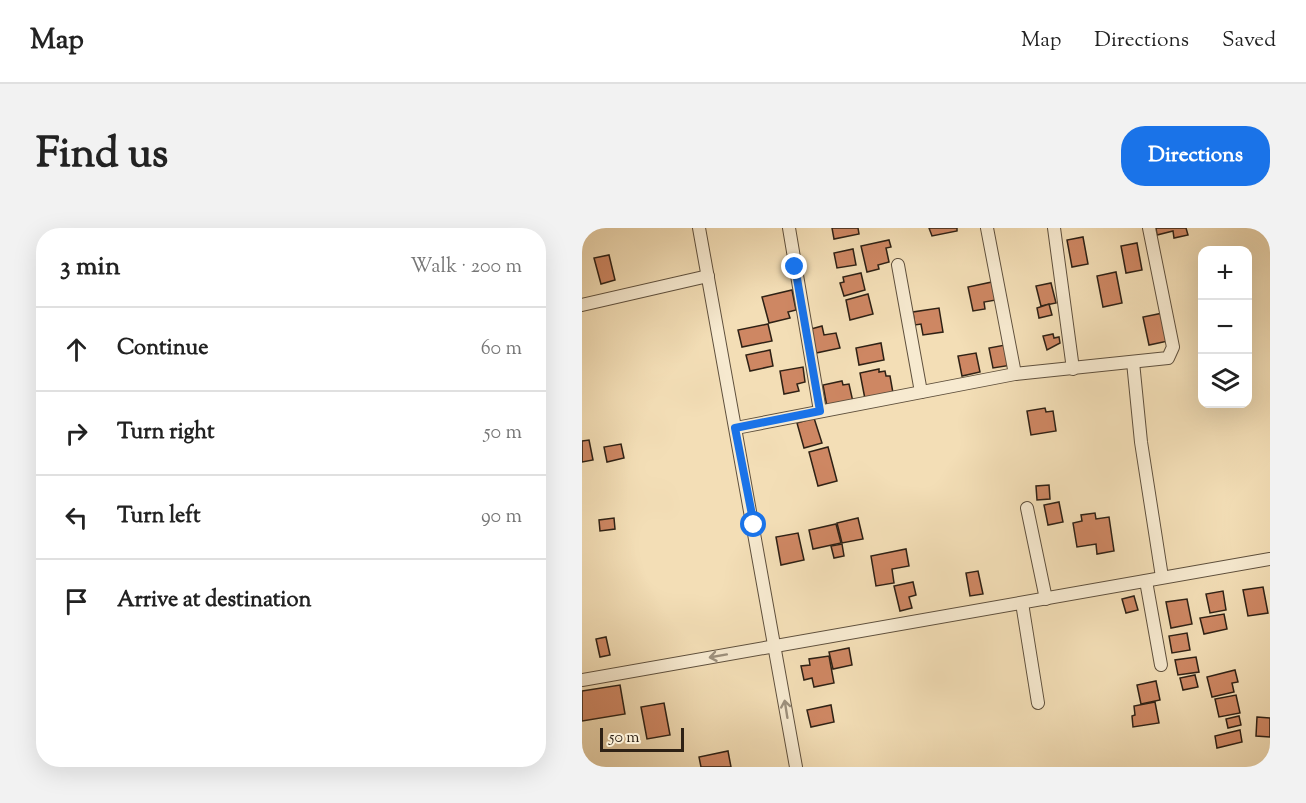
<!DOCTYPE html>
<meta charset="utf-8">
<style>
:root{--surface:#fff;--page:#f2f2f2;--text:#222;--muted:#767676;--line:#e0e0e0;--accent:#1a73e8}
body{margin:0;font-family:"Sorts Mill Goudy",serif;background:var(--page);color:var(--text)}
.controls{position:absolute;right:18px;top:18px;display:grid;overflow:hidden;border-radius:12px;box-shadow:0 6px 24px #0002}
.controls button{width:54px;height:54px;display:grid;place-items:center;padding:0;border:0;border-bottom:2px solid var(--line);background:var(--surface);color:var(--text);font:30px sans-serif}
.scale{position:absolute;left:18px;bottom:15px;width:84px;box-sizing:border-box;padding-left:6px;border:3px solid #2e2115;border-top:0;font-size:16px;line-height:21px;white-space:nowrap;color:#2e2115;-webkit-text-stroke:4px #f7ead0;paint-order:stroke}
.stop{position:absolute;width:18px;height:18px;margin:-14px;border:4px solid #1a73e8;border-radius:50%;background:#fff}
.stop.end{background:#1a73e8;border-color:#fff;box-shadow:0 2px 6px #0008}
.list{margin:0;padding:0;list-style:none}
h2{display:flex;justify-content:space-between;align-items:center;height:78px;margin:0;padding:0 24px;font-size:26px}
h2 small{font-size:20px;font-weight:400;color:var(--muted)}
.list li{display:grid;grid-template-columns:39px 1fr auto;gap:18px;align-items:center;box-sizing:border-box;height:84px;padding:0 24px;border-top:2px solid var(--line)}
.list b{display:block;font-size:22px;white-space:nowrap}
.list em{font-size:20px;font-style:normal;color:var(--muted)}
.icon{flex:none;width:33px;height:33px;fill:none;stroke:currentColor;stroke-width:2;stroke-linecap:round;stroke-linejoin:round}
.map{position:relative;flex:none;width:688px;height:539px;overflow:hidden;border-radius:24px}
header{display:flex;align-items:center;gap:36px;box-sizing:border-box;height:84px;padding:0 30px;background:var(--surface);border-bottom:2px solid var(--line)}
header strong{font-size:28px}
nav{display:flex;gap:33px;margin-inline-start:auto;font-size:21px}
.intro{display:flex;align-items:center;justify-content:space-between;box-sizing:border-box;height:144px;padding:0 36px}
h1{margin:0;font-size:42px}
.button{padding:15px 27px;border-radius:24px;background:var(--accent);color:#fff;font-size:21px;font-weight:700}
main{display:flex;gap:36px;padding:0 36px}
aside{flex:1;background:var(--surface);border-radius:24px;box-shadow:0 6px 24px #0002}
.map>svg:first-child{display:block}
</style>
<header>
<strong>Map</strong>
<nav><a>Map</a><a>Directions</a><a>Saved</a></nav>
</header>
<div class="intro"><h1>Find us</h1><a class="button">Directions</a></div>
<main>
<aside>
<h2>3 min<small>Walk · 200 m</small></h2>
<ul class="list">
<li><svg class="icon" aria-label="ahead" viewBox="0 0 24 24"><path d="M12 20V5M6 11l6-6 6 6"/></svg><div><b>Continue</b></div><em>60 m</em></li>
<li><svg class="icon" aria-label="right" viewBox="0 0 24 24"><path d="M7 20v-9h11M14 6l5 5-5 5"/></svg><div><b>Turn right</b></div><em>50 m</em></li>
<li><svg class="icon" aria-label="left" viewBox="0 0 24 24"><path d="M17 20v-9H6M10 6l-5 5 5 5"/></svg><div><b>Turn left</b></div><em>90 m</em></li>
<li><svg class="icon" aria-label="arrive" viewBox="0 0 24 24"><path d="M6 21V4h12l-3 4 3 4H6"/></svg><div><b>Arrive at destination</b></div></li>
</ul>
</aside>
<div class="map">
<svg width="688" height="539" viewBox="0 0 688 539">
<rect width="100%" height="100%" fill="#f3deb6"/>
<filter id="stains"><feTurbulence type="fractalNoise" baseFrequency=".00333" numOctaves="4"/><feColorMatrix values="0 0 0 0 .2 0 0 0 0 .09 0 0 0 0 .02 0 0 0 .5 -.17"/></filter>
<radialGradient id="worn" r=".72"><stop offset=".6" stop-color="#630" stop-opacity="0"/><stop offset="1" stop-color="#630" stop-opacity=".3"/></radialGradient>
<g fill="#ce8763" stroke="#2e2115" stroke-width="1.5">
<path d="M 250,0 L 276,0 L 277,6 L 252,11 Z"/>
<path d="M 347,0 L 375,0 L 375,3 L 350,8 Z"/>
<path d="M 574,0 L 604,0 L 606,7 L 592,10 L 591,3 L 575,7 Z"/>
<path d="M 501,9 L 506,36 L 490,39 L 485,12 Z"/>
<path d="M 307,12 L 309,19 L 304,20 L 307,34 L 296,37 L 297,41 L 285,44 L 279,18 Z"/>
<path d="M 555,15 L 560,42 L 544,45 L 539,18 Z"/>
<path d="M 271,21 L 274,37 L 255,40 L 252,25 Z"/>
<path d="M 27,27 L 33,52 L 19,56 L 12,30 Z"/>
<path d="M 534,44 L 540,75 L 521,79 L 515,48 Z"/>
<path d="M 279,45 L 283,62 L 262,68 L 258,55 L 262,54 L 261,49 Z"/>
<path d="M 410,54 L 414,72 L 402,74 L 403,81 L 391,83 L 386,59 Z"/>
<path d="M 469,55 L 474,75 L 459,78 L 454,58 Z"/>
<path d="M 210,62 L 214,82 L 206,84 L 208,90 L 187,95 L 180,69 Z"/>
<path d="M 286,66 L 291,86 L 268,92 L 264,72 Z"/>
<path d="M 467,76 L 470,87 L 457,90 L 455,80 Z"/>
<path d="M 357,80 L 361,104 L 341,107 L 339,96 L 333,97 L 331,84 Z"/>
<path d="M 581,85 L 586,113 L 567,117 L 561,89 Z"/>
<path d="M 186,96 L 190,113 L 160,119 L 156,102 Z"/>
<path d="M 240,98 L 242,107 L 254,105 L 258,120 L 234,125 L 229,101 Z"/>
<path d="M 471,106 L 472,110 L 477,109 L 478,115 L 465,122 L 461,108 Z"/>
<path d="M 299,115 L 302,132 L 277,137 L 274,120 Z"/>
<path d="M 423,117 L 430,137 L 411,140 L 407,120 Z"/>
<path d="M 188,122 L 191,138 L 168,143 L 164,127 Z"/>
<path d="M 394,125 L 398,144 L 380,148 L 376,128 Z"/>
<path d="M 221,139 L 223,154 L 215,156 L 217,163 L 202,166 L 198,143 Z"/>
<path d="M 297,141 L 297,144 L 303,143 L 304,148 L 308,148 L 311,165 L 283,171 L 278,145 Z"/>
<path d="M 260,153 L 261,157 L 267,156 L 271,174 L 245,179 L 241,157 Z"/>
<path d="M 463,180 L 464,184 L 471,183 L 474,203 L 449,207 L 445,183 Z"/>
<path d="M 232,190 L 240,215 L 222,220 L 215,195 Z"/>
<path d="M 7,212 L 11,232 L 0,234 L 0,213 Z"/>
<path d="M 39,216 L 42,230 L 25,234 L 22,219 Z"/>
<path d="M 246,219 L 255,253 L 236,258 L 227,224 Z"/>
<path d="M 467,257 L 468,271 L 455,272 L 454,258 Z"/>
<path d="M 477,274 L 481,294 L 466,297 L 462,277 Z"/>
<path d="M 513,285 L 514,291 L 527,289 L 532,323 L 515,326 L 514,316 L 495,319 L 491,295 L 500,293 L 499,287 Z"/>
<path d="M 32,290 L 33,301 L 18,303 L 17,292 Z"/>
<path d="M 276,290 L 281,311 L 260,315 L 255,295 Z"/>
<path d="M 254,296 L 259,315 L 231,321 L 227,302 Z"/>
<path d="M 216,305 L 222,332 L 199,337 L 194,309 Z"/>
<path d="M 260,316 L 262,328 L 252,330 L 249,318 Z"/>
<path d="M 324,321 L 327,338 L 310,341 L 312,355 L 294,358 L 289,328 Z"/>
<path d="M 396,343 L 401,366 L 388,368 L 384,345 Z"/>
<path d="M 331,354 L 334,367 L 327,369 L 330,380 L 318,383 L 312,358 Z"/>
<path d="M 681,359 L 686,385 L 666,388 L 661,362 Z"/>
<path d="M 641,363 L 644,382 L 628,385 L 624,366 Z"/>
<path d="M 552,368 L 556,382 L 544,385 L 540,371 Z"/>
<path d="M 605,371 L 610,396 L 589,400 L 584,374 Z"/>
<path d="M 642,386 L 645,401 L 622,406 L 618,390 Z"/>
<path d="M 605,405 L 608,422 L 590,425 L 587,408 Z"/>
<path d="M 24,409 L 28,427 L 18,429 L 14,411 Z"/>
<path d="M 267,420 L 270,437 L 251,441 L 247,424 Z"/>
<path d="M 247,428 L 252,455 L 232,459 L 230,450 L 222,452 L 219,438 L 228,437 L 227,431 Z"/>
<path d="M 614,429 L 617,444 L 596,447 L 593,432 Z"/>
<path d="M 653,442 L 656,454 L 650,455 L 652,464 L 630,469 L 625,449 Z"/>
<path d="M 613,447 L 616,459 L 601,462 L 598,450 Z"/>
<path d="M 574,453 L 578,472 L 559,476 L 555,457 Z"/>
<path d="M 38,457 L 43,486 L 0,493 L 0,463 Z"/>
<path d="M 654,467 L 658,485 L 637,489 L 633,471 Z"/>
<path d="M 573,474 L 577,495 L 551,499 L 550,488 L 553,487 L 552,478 Z"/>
<path d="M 82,475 L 88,507 L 65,511 L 59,479 Z"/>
<path d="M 249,477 L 252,494 L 229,499 L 225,482 Z"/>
<path d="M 657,488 L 659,497 L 646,500 L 644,491 Z"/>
<path d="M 675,489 L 688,490 L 688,509 L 674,508 Z"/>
<path d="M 658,502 L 660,514 L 635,520 L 633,508 Z"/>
<path d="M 146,523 L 149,539 L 119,539 L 117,529 Z"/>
</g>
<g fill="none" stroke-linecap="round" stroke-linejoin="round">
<g stroke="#5f503d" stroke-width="14">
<g id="minor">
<path d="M 117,0 L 214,539"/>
<path d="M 207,0 L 238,183"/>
<path d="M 405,0 L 433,146"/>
<path d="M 472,0 L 491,141"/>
<path d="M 316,37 L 339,164"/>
<path d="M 0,77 L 126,48"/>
<path d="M 551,134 L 559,214 L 580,349"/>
<path d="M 154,200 L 433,146 L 586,130 L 591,119 L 567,0"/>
<path d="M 445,280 L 464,371"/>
<path d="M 564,353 L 579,437"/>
<path d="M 440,375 L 456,475"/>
<path d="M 0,452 L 688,331"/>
</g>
</g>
<use href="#minor" stroke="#f7ead0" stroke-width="12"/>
</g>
<defs><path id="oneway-shaft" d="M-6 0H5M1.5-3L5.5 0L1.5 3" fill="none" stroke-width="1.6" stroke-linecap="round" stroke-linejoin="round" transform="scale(1.5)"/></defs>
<g stroke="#9d907c">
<use href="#oneway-shaft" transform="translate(136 428) rotate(170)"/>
<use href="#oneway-shaft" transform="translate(204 481) rotate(-99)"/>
</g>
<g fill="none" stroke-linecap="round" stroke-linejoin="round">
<path stroke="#1a73e8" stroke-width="8" d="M 172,297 L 153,200 L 238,183 L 213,39"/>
</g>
<rect width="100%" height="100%" filter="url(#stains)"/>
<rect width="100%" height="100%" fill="url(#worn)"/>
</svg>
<div class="controls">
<button>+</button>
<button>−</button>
<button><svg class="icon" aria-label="layers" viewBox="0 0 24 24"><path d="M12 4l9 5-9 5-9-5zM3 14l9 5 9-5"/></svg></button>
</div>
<div class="scale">50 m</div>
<div class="stop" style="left:172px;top:297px"></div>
<div class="stop end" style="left:213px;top:39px"></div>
</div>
</main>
